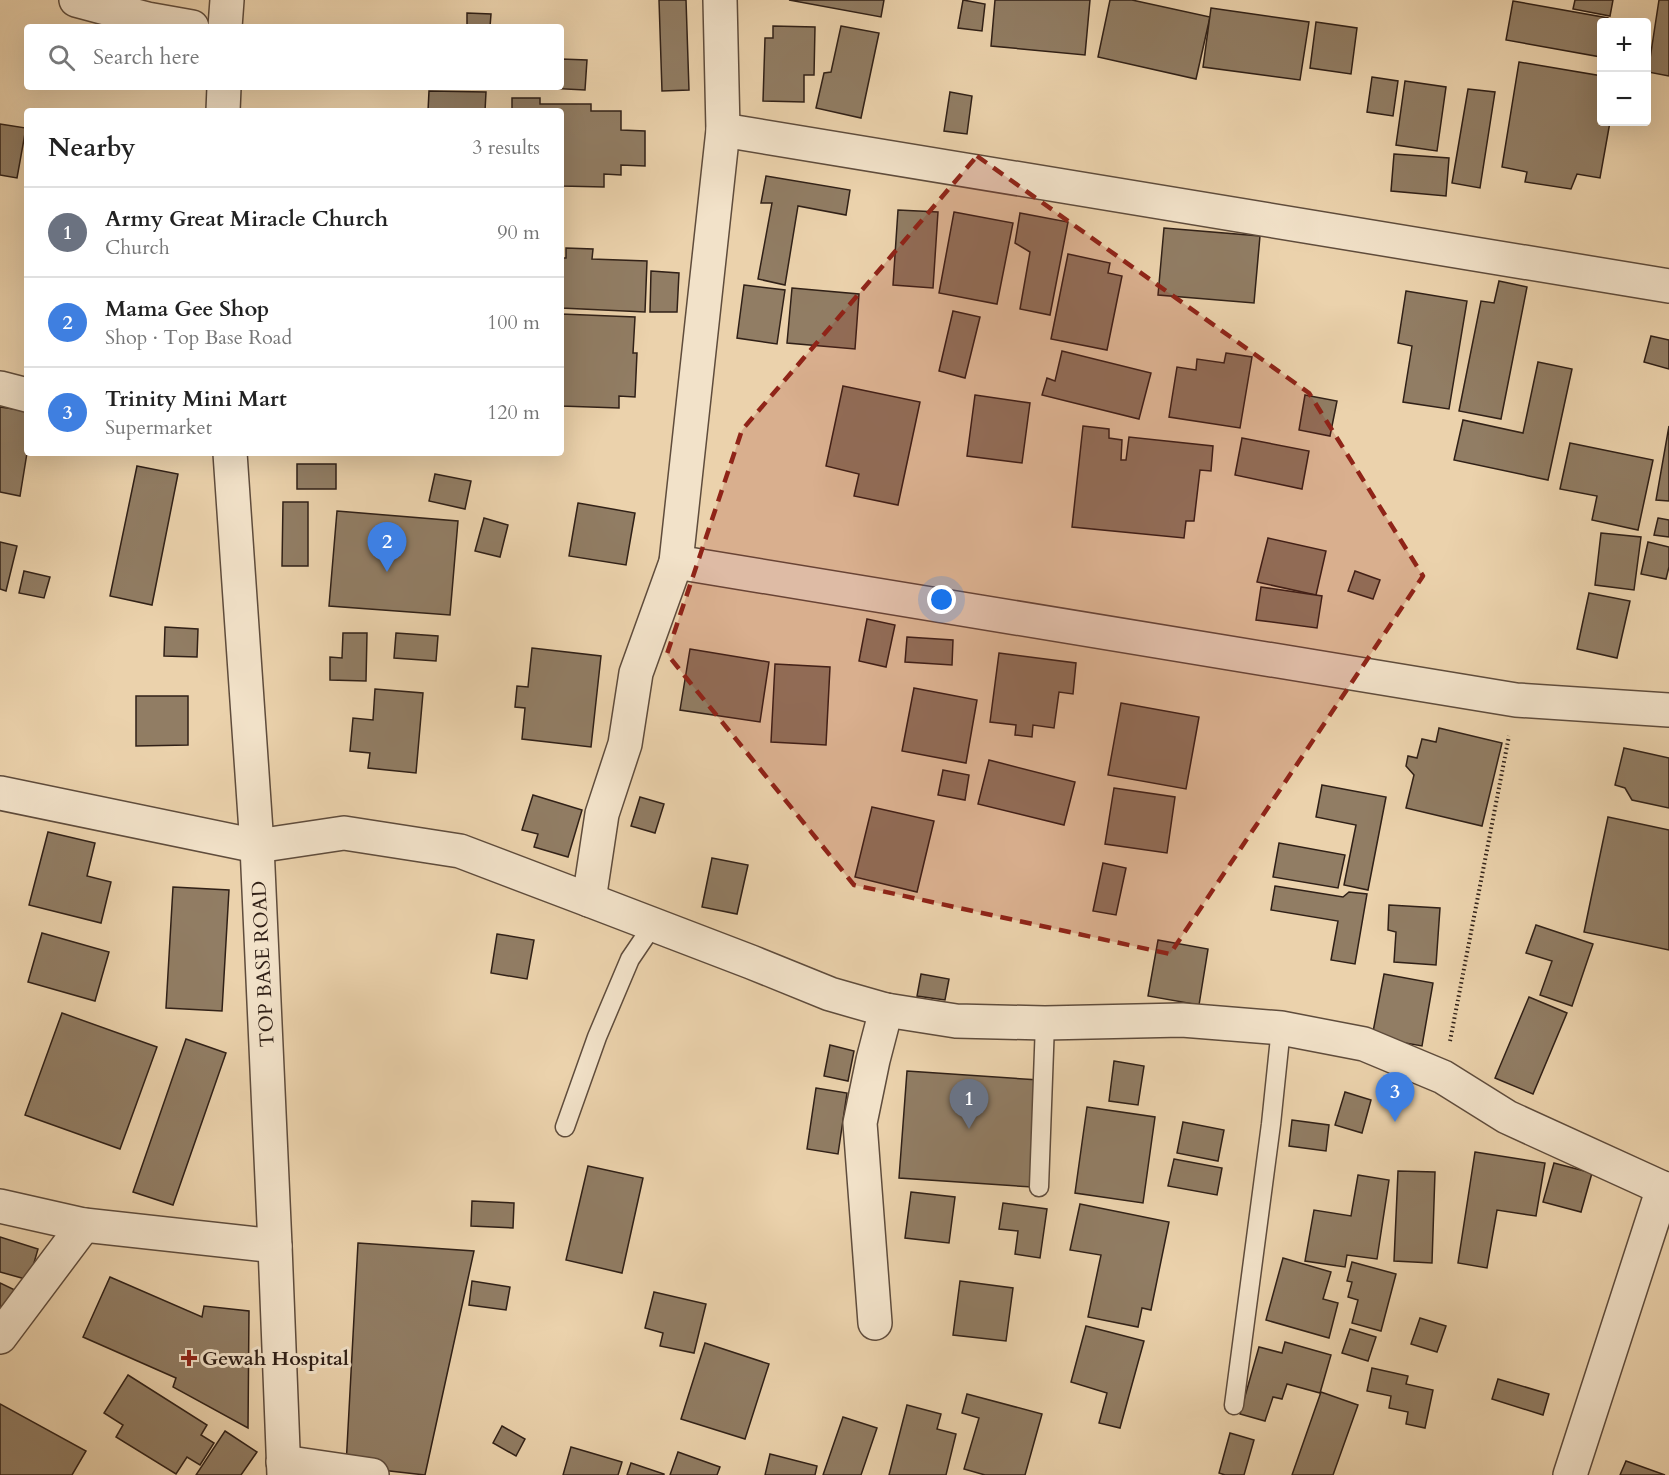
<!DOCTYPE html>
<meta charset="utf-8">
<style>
:root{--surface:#fff;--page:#f6f6f6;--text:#222;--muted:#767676;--line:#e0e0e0;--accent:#ea580c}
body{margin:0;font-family:Cardo,serif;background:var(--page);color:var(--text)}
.controls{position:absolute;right:18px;top:18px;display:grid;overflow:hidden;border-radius:6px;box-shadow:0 6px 24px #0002}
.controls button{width:54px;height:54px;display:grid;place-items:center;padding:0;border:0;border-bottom:2px solid var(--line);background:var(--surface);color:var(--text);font:30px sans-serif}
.you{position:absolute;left:942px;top:600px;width:21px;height:21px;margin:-15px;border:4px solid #fff;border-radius:50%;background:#1a73e8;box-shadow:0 0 0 9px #1a73e833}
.badge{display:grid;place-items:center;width:39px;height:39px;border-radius:50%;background:var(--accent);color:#fff;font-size:20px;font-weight:700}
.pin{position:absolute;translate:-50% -50px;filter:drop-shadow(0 2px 3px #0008)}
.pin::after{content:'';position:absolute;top:32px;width:21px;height:18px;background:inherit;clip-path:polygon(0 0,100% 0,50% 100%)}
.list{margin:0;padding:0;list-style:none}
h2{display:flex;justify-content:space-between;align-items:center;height:78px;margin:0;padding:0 24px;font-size:26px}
h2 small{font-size:20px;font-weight:400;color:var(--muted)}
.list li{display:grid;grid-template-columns:39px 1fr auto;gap:18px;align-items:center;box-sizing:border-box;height:90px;padding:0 24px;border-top:2px solid var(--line)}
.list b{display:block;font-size:22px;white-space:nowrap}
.list p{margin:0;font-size:20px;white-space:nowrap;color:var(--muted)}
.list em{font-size:20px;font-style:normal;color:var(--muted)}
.icon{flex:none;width:33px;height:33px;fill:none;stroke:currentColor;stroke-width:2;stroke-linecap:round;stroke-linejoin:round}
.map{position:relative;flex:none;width:1669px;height:1475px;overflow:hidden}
.search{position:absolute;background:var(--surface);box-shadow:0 6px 24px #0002;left:24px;top:24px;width:540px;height:66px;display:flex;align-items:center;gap:15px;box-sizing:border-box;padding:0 21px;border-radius:6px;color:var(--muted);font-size:22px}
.panel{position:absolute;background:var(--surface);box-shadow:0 6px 24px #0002;left:24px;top:108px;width:540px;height:348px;border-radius:6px}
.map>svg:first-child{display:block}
</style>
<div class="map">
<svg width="1669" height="1475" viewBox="0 0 1669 1475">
<rect width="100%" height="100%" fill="#ebd2ac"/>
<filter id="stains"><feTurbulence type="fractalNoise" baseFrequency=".00333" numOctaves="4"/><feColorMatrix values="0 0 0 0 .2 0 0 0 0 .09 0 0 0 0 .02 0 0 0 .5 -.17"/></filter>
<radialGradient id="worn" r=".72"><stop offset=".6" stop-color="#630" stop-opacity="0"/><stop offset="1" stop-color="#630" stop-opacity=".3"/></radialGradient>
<g fill="#917d64" stroke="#302017" stroke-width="1.5">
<path d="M 659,0 L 686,0 L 689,90 L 662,91 Z"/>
<path d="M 789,0 L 884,0 L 881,17 Z"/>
<path d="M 963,0 L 985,4 L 982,31 L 958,28 Z"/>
<path d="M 995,0 L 1090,0 L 1085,55 L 991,46 Z"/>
<path d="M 1110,0 L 1132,0 L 1210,17 L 1196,79 L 1098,57 Z"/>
<path d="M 1575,0 L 1613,0 L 1610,16 L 1573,9 Z"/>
<path d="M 1659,0 L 1669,0 L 1669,76 L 1648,72 Z"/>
<path d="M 1513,1 L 1608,18 L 1608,22 L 1602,22 L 1601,57 L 1506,40 Z"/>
<path d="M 1211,8 L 1309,22 L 1300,80 L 1203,67 Z"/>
<path d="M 467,13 L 491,14 L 490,27 L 467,27 Z"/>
<path d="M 1316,22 L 1357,28 L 1351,74 L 1310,68 Z"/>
<path d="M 773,26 L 815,27 L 814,75 L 804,75 L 804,102 L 763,101 L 765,38 L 773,38 Z"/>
<path d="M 841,26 L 879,33 L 861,118 L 816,108 L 824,73 L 831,72 Z"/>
<path d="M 561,59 L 587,60 L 585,90 L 527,87 L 561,87 Z"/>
<path d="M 1519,62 L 1602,76 L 1602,122 L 1610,122 L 1600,178 L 1577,174 L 1571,189 L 1525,182 L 1527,172 L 1502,167 Z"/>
<path d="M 1372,77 L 1398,81 L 1393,116 L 1367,112 Z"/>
<path d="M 1405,81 L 1446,87 L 1437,151 L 1396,145 Z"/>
<path d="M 1468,89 L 1495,92 L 1480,188 L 1452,183 Z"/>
<path d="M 429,91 L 486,92 L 485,111 L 428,111 Z"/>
<path d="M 950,92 L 972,96 L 967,134 L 944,131 Z"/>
<path d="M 512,98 L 540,98 L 540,104 L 591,104 L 591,111 L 621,111 L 621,130 L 645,131 L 645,166 L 621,165 L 621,175 L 604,174 L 604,187 L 561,186 L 561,111 L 512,111 Z"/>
<path d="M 0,124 L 26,128 L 17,178 L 0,175 Z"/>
<path d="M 1394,154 L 1449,158 L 1446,196 L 1391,191 Z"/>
<path d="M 766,176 L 850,190 L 846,215 L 798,206 L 785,285 L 758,279 L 772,203 L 761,203 Z"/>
<path d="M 898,210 L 938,212 L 933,288 L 893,285 Z"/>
<path d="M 954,212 L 1013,223 L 997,304 L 939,293 Z"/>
<path d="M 1020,213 L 1068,222 L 1050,315 L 1020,309 L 1030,252 L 1015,243 Z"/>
<path d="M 1164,228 L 1260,236 L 1254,303 L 1158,295 Z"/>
<path d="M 566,248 L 593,249 L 592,259 L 647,261 L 645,312 L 561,308 L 561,258 L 566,258 Z"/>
<path d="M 1068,254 L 1110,263 L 1108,273 L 1122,276 L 1107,350 L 1051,339 Z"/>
<path d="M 651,271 L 679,273 L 677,312 L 650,312 Z"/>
<path d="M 1499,281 L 1527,287 L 1501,419 L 1459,411 L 1481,301 L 1494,303 Z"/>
<path d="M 744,285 L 785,290 L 777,344 L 737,338 Z"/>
<path d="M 792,288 L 859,294 L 855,349 L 787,343 Z"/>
<path d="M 1406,291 L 1467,301 L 1449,409 L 1403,402 L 1412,346 L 1398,343 Z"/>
<path d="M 953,311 L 980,317 L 965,378 L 939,371 Z"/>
<path d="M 561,314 L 635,317 L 633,353 L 637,353 L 635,397 L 619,396 L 619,408 L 561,406 Z"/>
<path d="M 1651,336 L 1669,340 L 1669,369 L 1644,362 Z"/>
<path d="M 1062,351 L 1151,373 L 1139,419 L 1042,395 L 1047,378 L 1055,381 Z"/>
<path d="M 1226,353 L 1252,357 L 1240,428 L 1169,417 L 1177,367 L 1196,370 L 1197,359 L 1224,363 Z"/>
<path d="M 1538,362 L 1572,369 L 1548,480 L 1454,460 L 1463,420 L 1523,433 Z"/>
<path d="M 843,386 L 920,402 L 898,505 L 854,496 L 859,474 L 826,466 Z"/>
<path d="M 975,395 L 1030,403 L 1022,463 L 967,456 Z"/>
<path d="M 1305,395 L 1337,401 L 1330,436 L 1299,430 Z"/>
<path d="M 0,407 L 27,411 L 27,453 L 20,496 L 0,492 Z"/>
<path d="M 1083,426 L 1109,429 L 1109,438 L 1122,440 L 1121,460 L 1126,460 L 1129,437 L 1213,446 L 1211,471 L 1200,470 L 1194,521 L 1186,521 L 1184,538 L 1072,527 Z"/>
<path d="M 1669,426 L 1669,501 L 1656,500 Z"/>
<path d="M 1242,438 L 1309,451 L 1302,489 L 1235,475 Z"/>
<path d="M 1570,443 L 1653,460 L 1638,530 L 1592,520 L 1597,496 L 1560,489 Z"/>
<rect x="297" y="464" width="39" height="25"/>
<path d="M 137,466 L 178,474 L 152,605 L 110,596 Z"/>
<path d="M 435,474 L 471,481 L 465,509 L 429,501 Z"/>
<path d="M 283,502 L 308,502 L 308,566 L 282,566 Z"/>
<path d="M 578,503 L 635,513 L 626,565 L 569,556 Z"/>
<path d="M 337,511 L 458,521 L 450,615 L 329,606 Z"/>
<path d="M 484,518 L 508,525 L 500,557 L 475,551 Z"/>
<path d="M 1658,518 L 1669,520 L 1669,537 L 1654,535 Z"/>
<path d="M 1601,533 L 1641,537 L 1634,590 L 1595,585 Z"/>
<path d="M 1268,538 L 1326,551 L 1316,595 L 1257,582 Z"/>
<path d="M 0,542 L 17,546 L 6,591 L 0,589 Z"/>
<path d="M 1648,542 L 1669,547 L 1669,567 L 1666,579 L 1641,574 Z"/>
<path d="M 24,571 L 50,577 L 44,598 L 19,593 Z"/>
<path d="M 1355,571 L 1380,580 L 1373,599 L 1348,591 Z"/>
<path d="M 1261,587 L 1322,596 L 1317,628 L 1256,620 Z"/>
<path d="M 1589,593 L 1630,601 L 1617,658 L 1577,649 Z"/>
<path d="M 867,619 L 895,625 L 886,667 L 859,661 Z"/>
<path d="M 165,627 L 198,629 L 197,657 L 164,656 Z"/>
<path d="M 343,633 L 367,633 L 366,681 L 330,680 L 330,657 L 342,658 Z"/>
<path d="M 396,633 L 438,636 L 436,661 L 394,658 Z"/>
<path d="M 907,637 L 953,640 L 952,665 L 905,662 Z"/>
<path d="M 532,648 L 601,656 L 591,747 L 522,739 L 525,708 L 515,707 L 517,686 L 528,687 Z"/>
<path d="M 690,649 L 769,662 L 760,722 L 680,710 Z"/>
<path d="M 999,653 L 1076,663 L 1073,694 L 1059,692 L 1054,728 L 1033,725 L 1032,737 L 1015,735 L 1016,725 L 990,722 Z"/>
<path d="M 775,664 L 830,667 L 826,745 L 771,742 Z"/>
<path d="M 914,688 L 977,700 L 966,763 L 902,751 Z"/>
<path d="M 375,689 L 423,693 L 416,773 L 368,768 L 370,753 L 350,751 L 353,718 L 373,720 Z"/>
<path d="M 136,696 L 188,696 L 188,745 L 136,746 Z"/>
<path d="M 1121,703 L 1199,717 L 1186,789 L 1108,775 Z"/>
<path d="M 1439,728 L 1502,743 L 1482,826 L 1406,808 L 1414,775 L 1406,766 L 1408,756 L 1417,758 L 1422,739 L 1436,742 Z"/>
<path d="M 1624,748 L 1669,758 L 1669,808 L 1632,800 L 1625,788 L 1615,785 Z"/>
<path d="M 989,760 L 1075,782 L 1064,825 L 978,804 Z"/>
<path d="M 943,770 L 969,775 L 965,800 L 938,795 Z"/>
<path d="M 1322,785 L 1386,797 L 1368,890 L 1344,885 L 1356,825 L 1316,817 Z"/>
<path d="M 1114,788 L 1175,797 L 1167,853 L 1105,844 Z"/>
<path d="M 533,795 L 582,810 L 568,857 L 534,847 L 538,834 L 522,830 Z"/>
<path d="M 640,797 L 664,804 L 655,833 L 631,826 Z"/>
<path d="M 872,807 L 934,821 L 917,892 L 855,877 Z"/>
<path d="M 1608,817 L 1669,830 L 1669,950 L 1584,932 Z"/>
<path d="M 48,832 L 95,843 L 87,876 L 111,882 L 101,923 L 29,905 Z"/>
<path d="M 1279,843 L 1345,855 L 1338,888 L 1273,877 Z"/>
<path d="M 712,858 L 748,865 L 737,914 L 702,907 Z"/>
<path d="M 1103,863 L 1126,868 L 1116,915 L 1093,911 Z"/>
<path d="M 1275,886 L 1343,897 L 1349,892 L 1367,894 L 1355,964 L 1331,960 L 1338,921 L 1271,910 Z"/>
<path d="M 173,887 L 229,890 L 222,1011 L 166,1008 Z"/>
<path d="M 1389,905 L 1440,908 L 1436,965 L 1394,962 L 1396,932 L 1388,930 Z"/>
<path d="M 1536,925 L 1593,944 L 1572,1006 L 1540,995 L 1552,961 L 1526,953 Z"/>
<path d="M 42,933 L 109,952 L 95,1001 L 28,982 Z"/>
<path d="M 497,934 L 534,940 L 527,979 L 491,973 Z"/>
<path d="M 1158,940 L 1208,949 L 1199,1005 L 1148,996 Z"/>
<path d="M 921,974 L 949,979 L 945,1000 L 917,996 Z"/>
<path d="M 1384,974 L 1433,983 L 1422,1046 L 1372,1037 Z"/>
<path d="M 1529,997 L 1567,1013 L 1533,1094 L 1495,1078 Z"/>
<path d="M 62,1013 L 157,1047 L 120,1149 L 25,1115 Z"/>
<path d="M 186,1039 L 226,1053 L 173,1205 L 133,1192 Z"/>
<path d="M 830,1045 L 854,1051 L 848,1081 L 824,1076 Z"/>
<path d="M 1114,1061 L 1144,1066 L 1138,1105 L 1109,1101 Z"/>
<path d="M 907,1071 L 1039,1080 L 1032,1187 L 899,1178 Z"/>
<path d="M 816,1088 L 847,1093 L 838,1154 L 807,1149 Z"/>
<path d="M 1345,1092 L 1371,1100 L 1362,1133 L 1335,1125 Z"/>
<path d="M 1087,1107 L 1155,1117 L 1143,1203 L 1075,1193 Z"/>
<path d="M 1292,1120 L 1329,1125 L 1326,1151 L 1289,1146 Z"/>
<path d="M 1183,1122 L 1224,1130 L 1218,1161 L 1177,1153 Z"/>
<path d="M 1475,1152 L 1545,1163 L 1536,1216 L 1497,1210 L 1487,1268 L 1458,1263 Z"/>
<path d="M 1174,1159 L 1222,1168 L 1217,1195 L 1168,1186 Z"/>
<path d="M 1554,1163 L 1592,1173 L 1581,1212 L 1543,1202 Z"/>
<path d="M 588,1166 L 643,1178 L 622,1273 L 566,1260 Z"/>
<path d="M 1398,1171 L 1435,1172 L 1432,1263 L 1394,1261 Z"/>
<path d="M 1358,1175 L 1389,1180 L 1377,1259 L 1347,1255 L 1345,1267 L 1305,1261 L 1314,1210 L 1351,1216 Z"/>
<path d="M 911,1192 L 955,1197 L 949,1243 L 905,1238 Z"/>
<path d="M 472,1201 L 514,1203 L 513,1228 L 471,1226 Z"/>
<path d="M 1003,1203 L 1047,1209 L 1040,1258 L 1015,1254 L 1018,1231 L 999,1229 Z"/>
<path d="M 1080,1204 L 1169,1222 L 1151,1310 L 1142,1308 L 1138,1327 L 1088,1317 L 1101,1255 L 1070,1250 Z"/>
<path d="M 0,1237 L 38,1249 L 29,1280 L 0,1272 Z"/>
<path d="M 358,1243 L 474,1251 L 425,1475 L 346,1466 Z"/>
<path d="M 1283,1258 L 1331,1272 L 1323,1299 L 1338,1303 L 1329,1338 L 1266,1320 Z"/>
<path d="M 1352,1262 L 1396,1274 L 1381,1331 L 1352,1323 L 1358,1300 L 1348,1297 L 1352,1282 L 1347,1281 Z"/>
<path d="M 110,1277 L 202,1317 L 204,1306 L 249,1311 L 248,1428 L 173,1387 L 176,1378 L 83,1337 Z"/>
<path d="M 472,1281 L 510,1287 L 506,1310 L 469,1305 Z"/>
<path d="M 960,1281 L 1013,1288 L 1006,1341 L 953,1335 Z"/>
<path d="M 0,1283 L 15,1290 L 0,1321 Z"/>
<path d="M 654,1292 L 706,1304 L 694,1353 L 660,1346 L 663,1333 L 645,1328 Z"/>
<path d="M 1420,1318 L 1446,1326 L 1437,1352 L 1411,1344 Z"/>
<path d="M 1086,1326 L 1144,1341 L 1120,1428 L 1099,1423 L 1107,1393 L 1071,1382 Z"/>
<path d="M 1350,1329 L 1376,1337 L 1368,1361 L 1342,1353 Z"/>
<path d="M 1285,1342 L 1331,1355 L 1320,1393 L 1287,1384 L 1282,1399 L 1273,1397 L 1265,1421 L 1240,1414 L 1259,1347 L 1282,1353 Z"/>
<path d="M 705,1343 L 769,1364 L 745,1439 L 681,1419 Z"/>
<path d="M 1372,1368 L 1408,1376 L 1406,1384 L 1433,1390 L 1425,1428 L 1406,1424 L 1408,1412 L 1389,1408 L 1391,1396 L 1367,1391 Z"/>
<path d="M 128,1375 L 207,1425 L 201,1435 L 214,1443 L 200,1465 L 187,1457 L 176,1474 L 116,1437 L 123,1425 L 104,1413 Z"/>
<path d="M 1498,1379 L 1549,1394 L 1543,1415 L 1492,1399 Z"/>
<path d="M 1321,1392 L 1358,1405 L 1333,1475 L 1292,1475 Z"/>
<path d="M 967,1394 L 1042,1414 L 1025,1475 L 985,1475 L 964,1469 L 979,1418 L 962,1413 Z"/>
<path d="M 0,1404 L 86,1451 L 72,1475 L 0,1475 Z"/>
<path d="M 907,1405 L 941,1414 L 937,1429 L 956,1434 L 946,1475 L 889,1475 Z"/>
<path d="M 843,1417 L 877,1428 L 861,1475 L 823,1475 Z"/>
<path d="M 502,1426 L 525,1439 L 516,1456 L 493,1443 Z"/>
<path d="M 225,1431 L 257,1452 L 241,1475 L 196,1475 Z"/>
<path d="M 1230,1433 L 1254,1440 L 1244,1475 L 1225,1475 L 1219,1473 Z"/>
<path d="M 571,1447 L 622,1462 L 618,1475 L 563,1475 Z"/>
<path d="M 678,1452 L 720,1467 L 717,1475 L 670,1475 Z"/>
<path d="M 770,1454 L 817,1466 L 815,1475 L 765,1475 Z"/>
<path d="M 1626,1461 L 1665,1475 L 1620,1475 Z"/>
<path d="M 631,1463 L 664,1474 L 664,1475 L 627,1475 Z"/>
</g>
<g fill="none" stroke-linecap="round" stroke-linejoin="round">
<g stroke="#5f4c3c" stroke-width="21">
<g id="service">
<path d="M 565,1127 L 597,1037 L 630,959 L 653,925"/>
<path d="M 1039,1187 L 1045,1023"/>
<path d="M 1234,1405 L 1271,1124 L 1281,1028"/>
</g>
</g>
<g stroke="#5f4c3c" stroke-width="36">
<g id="minor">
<path d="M 76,0 L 147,19 L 192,27"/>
<path d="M 723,130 L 1669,286"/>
<path d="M 0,388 L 27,395"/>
<path d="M 676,562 L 1516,700 L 1669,710"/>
<path d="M 0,793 L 257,846 L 344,833 L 460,851 L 589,900 L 602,814 L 625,744 L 636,673 L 676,562 L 723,130 L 720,0"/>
<path d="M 589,900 L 751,962 L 830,994 L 886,1010 L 956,1021 L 1045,1023 L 1182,1020 L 1281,1028 L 1364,1044 L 1443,1077 L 1507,1117 L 1669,1191"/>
<path d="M 0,1206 L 84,1225 L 275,1246"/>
<path d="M 875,1323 L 860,1123 L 873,1060 L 886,1010"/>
<path d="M 0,1337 L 84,1225"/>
<path d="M 283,1462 L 372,1475"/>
<path d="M 1570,1475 L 1663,1188"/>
</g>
</g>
<g stroke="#5f4c3c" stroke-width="36">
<g id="tertiary">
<path d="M 225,27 L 227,0"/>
<path d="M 223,111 L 224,87"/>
<path d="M 230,453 L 257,846 L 275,1246 L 284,1475"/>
</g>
</g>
<path stroke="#302017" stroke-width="4" stroke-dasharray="1.5 3" stroke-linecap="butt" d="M 1450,1041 L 1509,736"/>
<use href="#service" stroke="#f2e2c9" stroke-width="18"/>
<use href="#minor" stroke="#f2e2c9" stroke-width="33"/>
<use href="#tertiary" stroke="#f2e2c9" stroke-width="33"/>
</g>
<path fill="#8f2418" fill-opacity="0.2" stroke="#8f2418" stroke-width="4.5" stroke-dasharray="12 8" stroke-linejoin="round" d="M 977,156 L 1309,393 L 1423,576 L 1170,954 L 854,885 L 667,654 L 742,430 Z"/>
<path fill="#8f2418" stroke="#f2e2c9" stroke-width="2" d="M186 1349h6v6h6v6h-6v6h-6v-6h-6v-6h6z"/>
<g text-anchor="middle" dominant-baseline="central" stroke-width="6" stroke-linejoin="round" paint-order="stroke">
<g font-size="20" fill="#302017" stroke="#f2e2c9">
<text transform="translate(263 964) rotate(-93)">TOP BASE ROAD</text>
</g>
<g font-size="20" font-weight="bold" fill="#302017" stroke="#f2e2c9" text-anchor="start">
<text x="202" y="1358">Gewah Hospital</text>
</g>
</g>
<rect width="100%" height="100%" filter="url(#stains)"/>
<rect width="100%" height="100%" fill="url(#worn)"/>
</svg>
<div class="controls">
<button>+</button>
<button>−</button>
</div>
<div class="you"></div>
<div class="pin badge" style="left:969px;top:1129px;background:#6b7280">1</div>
<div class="pin badge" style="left:387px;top:572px;background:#3f7fe0">2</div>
<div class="pin badge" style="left:1395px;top:1122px;background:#3f7fe0">3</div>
<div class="search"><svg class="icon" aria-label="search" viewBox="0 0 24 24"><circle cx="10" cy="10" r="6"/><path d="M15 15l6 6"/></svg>Search here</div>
<section class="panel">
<h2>Nearby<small>3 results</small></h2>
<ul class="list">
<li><span class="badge" style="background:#6b7280">1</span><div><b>Army Great Miracle Church</b><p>Church</p></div><em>90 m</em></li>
<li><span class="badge" style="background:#3f7fe0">2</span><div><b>Mama Gee Shop</b><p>Shop · Top Base Road</p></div><em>100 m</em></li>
<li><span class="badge" style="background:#3f7fe0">3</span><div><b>Trinity Mini Mart</b><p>Supermarket</p></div><em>120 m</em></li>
</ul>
</section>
</div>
